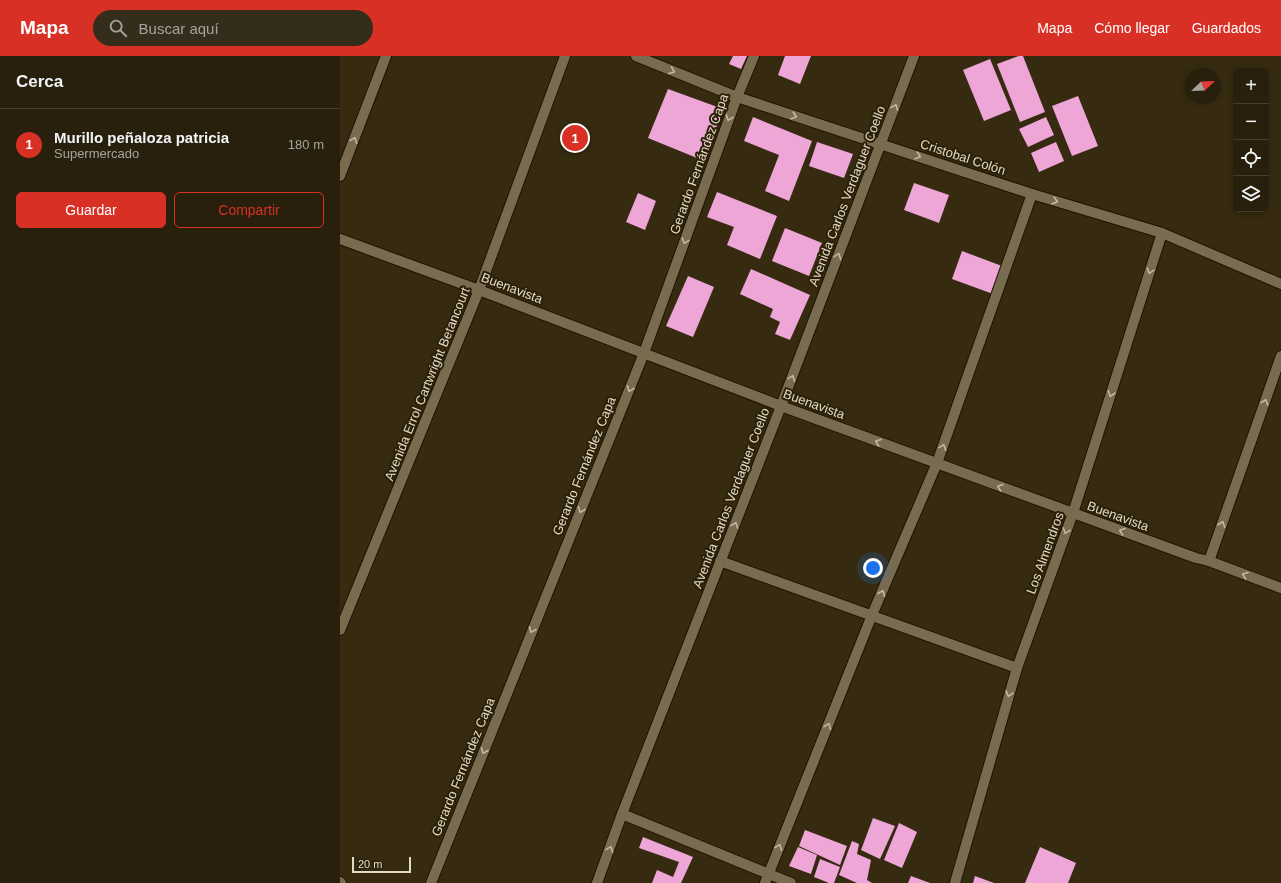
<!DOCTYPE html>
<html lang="es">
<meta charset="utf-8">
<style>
:root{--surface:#28200d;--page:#342d1b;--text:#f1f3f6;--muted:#a5a39d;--line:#443e2e;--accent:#d93025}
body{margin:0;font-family:Helvetica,sans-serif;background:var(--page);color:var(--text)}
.controls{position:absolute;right:12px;top:12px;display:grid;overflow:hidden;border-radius:6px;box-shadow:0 2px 6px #0003}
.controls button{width:36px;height:36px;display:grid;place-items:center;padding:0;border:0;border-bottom:1px solid var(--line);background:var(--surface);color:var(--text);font:20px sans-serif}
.compass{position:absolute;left:845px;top:12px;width:36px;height:36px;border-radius:50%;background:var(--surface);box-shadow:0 2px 6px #0003;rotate:67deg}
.scale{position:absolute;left:12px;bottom:10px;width:59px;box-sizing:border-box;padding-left:4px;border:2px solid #e1dacb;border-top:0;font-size:11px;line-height:14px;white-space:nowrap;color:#e1dacb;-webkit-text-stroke:3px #2c2107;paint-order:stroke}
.you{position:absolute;left:533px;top:512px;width:14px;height:14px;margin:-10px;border:3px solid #fff;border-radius:50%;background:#1a73e8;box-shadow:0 0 0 6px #1a73e833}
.badge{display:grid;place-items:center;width:26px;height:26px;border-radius:50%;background:var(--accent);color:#fff;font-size:13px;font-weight:700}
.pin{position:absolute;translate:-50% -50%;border:2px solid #fff;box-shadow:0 1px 4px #0006}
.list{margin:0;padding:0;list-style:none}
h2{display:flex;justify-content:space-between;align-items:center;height:52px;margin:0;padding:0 16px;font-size:17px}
h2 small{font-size:13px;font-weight:400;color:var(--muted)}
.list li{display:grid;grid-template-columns:26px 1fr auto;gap:12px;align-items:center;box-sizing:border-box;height:72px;padding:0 16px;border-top:1px solid var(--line)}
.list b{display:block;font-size:15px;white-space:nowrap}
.list p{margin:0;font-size:13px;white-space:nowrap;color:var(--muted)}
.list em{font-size:13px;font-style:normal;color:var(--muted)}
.actions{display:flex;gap:8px;padding:12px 16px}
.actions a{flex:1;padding:9px 0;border:1px solid var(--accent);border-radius:6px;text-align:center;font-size:14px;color:var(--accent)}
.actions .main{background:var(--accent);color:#fff}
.icon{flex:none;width:22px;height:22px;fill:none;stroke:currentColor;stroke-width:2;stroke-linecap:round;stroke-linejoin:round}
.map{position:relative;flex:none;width:941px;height:827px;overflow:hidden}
header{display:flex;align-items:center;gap:24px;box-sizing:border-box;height:56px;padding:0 20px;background:var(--accent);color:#fff}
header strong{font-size:19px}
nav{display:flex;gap:22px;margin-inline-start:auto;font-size:14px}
.search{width:280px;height:36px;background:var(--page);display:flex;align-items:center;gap:10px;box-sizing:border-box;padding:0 14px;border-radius:22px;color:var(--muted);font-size:15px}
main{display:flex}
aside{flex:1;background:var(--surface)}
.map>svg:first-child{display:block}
</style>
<header>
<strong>Mapa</strong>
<div class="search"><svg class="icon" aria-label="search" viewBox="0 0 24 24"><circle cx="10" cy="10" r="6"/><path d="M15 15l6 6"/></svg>Buscar aquí</div>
<nav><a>Mapa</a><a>Cómo llegar</a><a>Guardados</a></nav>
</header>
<main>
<aside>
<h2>Cerca<small></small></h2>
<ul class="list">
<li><span class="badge">1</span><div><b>Murillo peñaloza patricia</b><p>Supermercado</p></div><em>180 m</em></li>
</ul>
<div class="actions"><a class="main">Guardar</a><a>Compartir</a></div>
</aside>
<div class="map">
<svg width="941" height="827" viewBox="0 0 941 827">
<rect width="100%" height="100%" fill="#362b11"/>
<g fill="#eea6d6">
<path d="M 393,0 L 407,0 L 401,13 L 389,8 Z"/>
<path d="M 445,0 L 471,0 L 460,28 L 438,19 Z"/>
<path d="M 679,0 L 683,0 L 705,56 L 680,66 L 657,8 Z"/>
<path d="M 650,3 L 671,54 L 644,65 L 623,14 Z"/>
<path d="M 328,33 L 383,53 L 374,78 L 368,75 L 357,102 L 308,82 Z"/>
<path d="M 738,40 L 758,90 L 732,100 L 712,50 Z"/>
<path d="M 413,61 L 472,85 L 449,145 L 425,135 L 439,99 L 404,85 Z"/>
<path d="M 706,61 L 714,79 L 688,91 L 679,73 Z"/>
<path d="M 477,86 L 513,98 L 504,122 L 469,110 Z"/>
<path d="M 716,86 L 724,105 L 699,116 L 691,97 Z"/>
<path d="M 574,127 L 609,139 L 599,167 L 564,154 Z"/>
<path d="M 377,136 L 437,160 L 420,203 L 387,189 L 394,171 L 367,161 Z"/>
<path d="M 298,137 L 316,145 L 305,174 L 286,166 Z"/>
<path d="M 445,172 L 482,187 L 469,220 L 432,205 Z"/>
<path d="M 622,195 L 662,210 L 653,238 L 612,223 Z"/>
<path d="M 411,213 L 470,239 L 450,284 L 435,278 L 440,266 L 430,261 L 433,253 L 400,238 Z"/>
<path d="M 348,220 L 374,231 L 353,281 L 326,270 Z"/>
<path d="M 533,762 L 555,770 L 540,803 L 521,794 Z"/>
<path d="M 559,767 L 577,776 L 562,812 L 544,804 Z"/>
<path d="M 465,774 L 507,790 L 500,809 L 459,790 Z"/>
<path d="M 303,781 L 353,801 L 341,827 L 312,827 L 317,814 L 333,821 L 339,806 L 299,792 Z"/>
<path d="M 512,785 L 519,788 L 517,798 L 531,804 L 527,824 L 532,827 L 517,827 L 499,819 Z"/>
<path d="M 458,791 L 477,799 L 471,818 L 449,810 Z"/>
<path d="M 700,791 L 736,807 L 728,827 L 685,827 Z"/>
<path d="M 480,803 L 500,811 L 494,827 L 489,827 L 474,821 Z"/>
<path d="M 571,820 L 590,827 L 568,827 Z"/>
<path d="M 635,820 L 654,827 L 633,827 Z"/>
</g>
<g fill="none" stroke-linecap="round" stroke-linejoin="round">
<g stroke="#1e1300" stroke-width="12">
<path id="service" d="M 869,505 L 941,300"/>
</g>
<g stroke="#1e1300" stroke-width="12">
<g id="minor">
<path d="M 296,0 L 397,41 L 692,138 L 822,177 L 941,228"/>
<path d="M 0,120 L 46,0"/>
<path d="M 380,505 L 677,612"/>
<path d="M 0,574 L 139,234 L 225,0"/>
<path d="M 282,758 L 451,827"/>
<path d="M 0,826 L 1,827"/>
<path d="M 91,827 L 304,297 L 397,41 L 414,0"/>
<path d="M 257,827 L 282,758 L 441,350 L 574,0"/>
<path d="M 425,827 L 532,559 L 597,407 L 692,138"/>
<path d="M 615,827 L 677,612 L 733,457 L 822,177"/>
</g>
</g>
<g stroke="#1e1300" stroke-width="12">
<path id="tertiary" d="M 0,183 L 139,234 L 441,350 L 856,502 L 869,505 L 941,532"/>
</g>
<use href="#service" stroke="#786b50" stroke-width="10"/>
<use href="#minor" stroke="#786b50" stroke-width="10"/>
<use href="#tertiary" stroke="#786b50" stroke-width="10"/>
</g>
<defs><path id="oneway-chevron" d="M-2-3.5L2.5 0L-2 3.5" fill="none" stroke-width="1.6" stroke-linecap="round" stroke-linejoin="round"/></defs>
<g stroke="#c2b9a6">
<use href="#oneway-chevron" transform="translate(332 15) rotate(22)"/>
<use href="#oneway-chevron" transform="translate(555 51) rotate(-69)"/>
<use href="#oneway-chevron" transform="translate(454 60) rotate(18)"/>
<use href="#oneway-chevron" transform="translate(389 62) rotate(110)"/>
<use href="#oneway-chevron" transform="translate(14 84) rotate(-69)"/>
<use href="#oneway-chevron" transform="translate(578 100) rotate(18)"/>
<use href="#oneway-chevron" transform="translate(715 145) rotate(17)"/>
<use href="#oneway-chevron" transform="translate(345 185) rotate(110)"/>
<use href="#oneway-chevron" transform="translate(498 200) rotate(-69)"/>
<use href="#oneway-chevron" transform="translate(810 215) rotate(108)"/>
<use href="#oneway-chevron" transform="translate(452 322) rotate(-69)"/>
<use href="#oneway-chevron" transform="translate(290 333) rotate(112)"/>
<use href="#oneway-chevron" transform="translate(771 338) rotate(108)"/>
<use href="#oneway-chevron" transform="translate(925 346) rotate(-71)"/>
<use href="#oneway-chevron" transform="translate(538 386) rotate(-160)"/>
<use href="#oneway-chevron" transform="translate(603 391) rotate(-70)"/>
<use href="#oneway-chevron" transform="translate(660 431) rotate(-160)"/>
<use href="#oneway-chevron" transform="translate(241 454) rotate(112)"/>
<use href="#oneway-chevron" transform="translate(882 468) rotate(-71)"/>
<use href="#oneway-chevron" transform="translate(395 469) rotate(-69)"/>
<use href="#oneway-chevron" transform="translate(726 475) rotate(110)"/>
<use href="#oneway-chevron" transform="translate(782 475) rotate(-160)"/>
<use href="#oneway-chevron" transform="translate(905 519) rotate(-159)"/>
<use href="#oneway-chevron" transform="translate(542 537) rotate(-67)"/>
<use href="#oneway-chevron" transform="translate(192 574) rotate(112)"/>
<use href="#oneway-chevron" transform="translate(669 638) rotate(106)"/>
<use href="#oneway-chevron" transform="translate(488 670) rotate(-68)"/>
<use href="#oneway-chevron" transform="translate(144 695) rotate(112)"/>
<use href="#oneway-chevron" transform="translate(439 791) rotate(-68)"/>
<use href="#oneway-chevron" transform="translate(270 793) rotate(-70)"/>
</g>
<g text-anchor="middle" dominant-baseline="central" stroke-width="4" stroke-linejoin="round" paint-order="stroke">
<g font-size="13" fill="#e1dacb" stroke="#2c2107">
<text transform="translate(623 101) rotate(18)">Cristobal Colón</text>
<text transform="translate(359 108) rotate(-70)">Gerardo Fernández Capa</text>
<text transform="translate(507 140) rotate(-69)">Avenida Carlos Verdaguer Coello</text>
<text transform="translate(172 232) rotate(21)">Buenavista</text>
<text transform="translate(87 328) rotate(-68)">Avenida Errol Cartwright Betancourt</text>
<text transform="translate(474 348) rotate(20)">Buenavista</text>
<text transform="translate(244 410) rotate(-68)">Gerardo Fernández Capa</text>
<text transform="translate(391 442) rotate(-69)">Avenida Carlos Verdaguer Coello</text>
<text transform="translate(778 460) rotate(20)">Buenavista</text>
<text transform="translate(705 497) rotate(-70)">Los Almendros</text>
<text transform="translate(123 711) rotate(-68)">Gerardo Fernández Capa</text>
</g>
</g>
</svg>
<div class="controls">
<button>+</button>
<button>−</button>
<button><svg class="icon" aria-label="locate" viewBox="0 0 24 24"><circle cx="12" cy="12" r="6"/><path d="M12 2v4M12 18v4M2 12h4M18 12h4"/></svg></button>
<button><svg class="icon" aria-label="layers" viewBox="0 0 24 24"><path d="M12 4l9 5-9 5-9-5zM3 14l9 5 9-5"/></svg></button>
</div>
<svg class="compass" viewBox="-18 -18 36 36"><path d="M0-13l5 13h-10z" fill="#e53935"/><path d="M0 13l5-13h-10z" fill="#a5a39d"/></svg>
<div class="scale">20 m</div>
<div class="you"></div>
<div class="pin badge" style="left:235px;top:82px">1</div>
</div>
</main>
